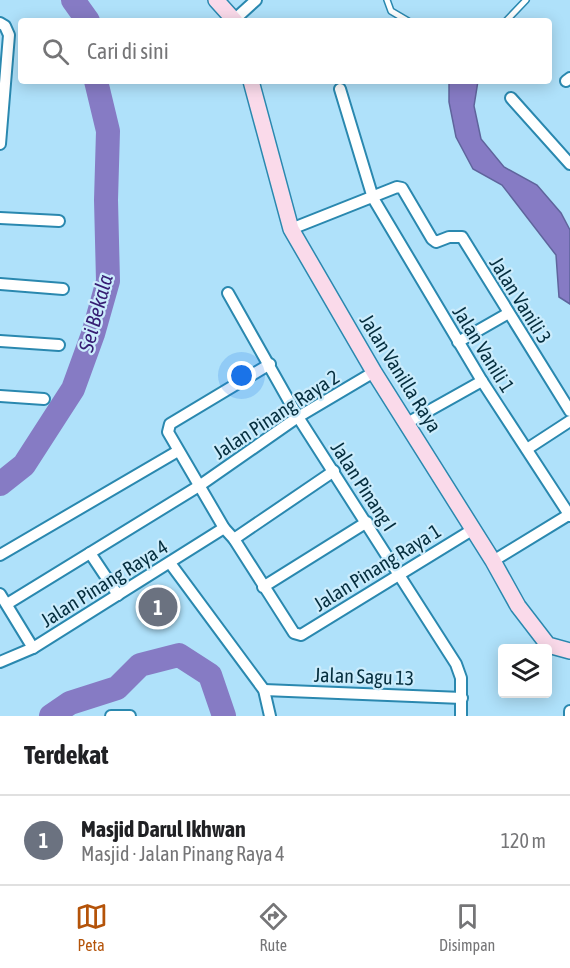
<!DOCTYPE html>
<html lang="id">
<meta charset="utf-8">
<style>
:root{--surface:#fff;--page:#f6f6f6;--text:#202124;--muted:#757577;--line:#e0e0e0;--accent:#b45309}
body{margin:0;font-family:"Asap Condensed",sans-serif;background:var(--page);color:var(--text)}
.controls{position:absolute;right:18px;bottom:18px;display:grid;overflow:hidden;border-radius:6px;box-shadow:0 3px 15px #0003}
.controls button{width:54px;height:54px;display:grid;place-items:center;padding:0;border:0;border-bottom:2px solid var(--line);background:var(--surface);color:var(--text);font:30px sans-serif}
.you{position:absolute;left:242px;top:376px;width:21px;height:21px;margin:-15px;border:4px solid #fff;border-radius:50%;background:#1a73e8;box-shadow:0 0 0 9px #1a73e833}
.badge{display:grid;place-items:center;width:39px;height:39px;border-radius:50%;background:var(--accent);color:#fff;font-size:20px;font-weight:700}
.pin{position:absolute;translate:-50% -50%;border:3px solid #fff;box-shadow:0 2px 6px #0006}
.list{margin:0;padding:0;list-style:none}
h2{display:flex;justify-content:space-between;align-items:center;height:78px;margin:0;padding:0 24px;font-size:26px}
h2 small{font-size:20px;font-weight:400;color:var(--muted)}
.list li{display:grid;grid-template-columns:39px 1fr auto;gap:18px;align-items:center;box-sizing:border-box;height:90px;padding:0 24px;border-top:2px solid var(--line)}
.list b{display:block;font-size:22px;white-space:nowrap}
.list p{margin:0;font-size:20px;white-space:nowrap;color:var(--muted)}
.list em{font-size:20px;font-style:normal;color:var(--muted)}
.icon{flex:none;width:33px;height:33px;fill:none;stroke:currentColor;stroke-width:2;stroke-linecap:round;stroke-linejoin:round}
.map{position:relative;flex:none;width:570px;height:716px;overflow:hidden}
.search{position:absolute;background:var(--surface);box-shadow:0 3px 15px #0003;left:18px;right:18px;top:18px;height:66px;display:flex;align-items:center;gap:15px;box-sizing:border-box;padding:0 21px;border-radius:6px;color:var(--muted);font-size:22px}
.sheet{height:168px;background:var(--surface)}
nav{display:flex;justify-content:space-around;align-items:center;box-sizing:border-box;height:84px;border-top:2px solid var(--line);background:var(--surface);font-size:16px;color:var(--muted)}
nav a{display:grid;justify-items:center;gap:3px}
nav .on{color:var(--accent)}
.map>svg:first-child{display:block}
</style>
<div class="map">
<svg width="570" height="716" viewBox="0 0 570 716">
<rect width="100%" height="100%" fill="#afe1fa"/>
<path fill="#867bc4" stroke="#5f649c" stroke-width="1.5" d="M 449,81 L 478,81 L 474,106 L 481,139 L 504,167 L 537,185 L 561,213 L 570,230 L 570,304 L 559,297 L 556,255 L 502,185 L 473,169 L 456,137 L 449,102 Z"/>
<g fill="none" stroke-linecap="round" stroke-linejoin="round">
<g stroke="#867bc4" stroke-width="24">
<path d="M 73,0 L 88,21"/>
<path d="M 0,484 L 24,465 L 73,389 L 93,334 L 108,281 L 106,200 L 108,131 L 96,81"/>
<path d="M 51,716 L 70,703 L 117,688 L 140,665 L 179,655 L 210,675 L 224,716"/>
</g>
<g stroke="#2a88af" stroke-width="8">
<g id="lane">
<path d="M 387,0 L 391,11 L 408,21"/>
<path d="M 506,21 L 526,0"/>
</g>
</g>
<g stroke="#2a88af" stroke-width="14">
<g id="street">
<path d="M 234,20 L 256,0"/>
<path d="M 0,23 L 5,26 L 9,35 L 0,144"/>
<path d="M 566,81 L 570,78"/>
<path d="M 340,89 L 373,198 L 482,381 L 570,516"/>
<path d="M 511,98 L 570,164"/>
<path d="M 0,218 L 59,221"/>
<path d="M 291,229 L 397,187 L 402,188 L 432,239 L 436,242 L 449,237 L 462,237 L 570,411"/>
<path d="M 0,284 L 63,289"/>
<path d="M 228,293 L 298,417 L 456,664 L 461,678 L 461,716"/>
<path d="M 0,341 L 59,345"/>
<path d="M 458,342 L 507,314"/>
<path d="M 270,364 L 170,424 L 168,432 L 224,528 L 234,539 L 294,633 L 301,635 L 472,530"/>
<path d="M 0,396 L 44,399"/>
<path d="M 407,423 L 482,381"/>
<path d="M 527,449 L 570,421"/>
<path d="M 234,539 L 334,471"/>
<path d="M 90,553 L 118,595"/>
<path d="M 0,555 L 178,451"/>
<path d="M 493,561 L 570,514"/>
<path d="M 170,563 L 264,690 L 270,716"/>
<path d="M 263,587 L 367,522"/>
<path d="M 0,594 L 33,648"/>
<path d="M 7,604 L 199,486 L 298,417 L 374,372"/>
<path d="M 0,662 L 33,648 L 224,528"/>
<path d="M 264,690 L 462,698"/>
<path d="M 111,716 L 130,716"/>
<path d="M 570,716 L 570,711"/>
</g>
</g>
<g stroke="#2a88af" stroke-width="18">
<g id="secondary">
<path d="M 216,0 L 235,21"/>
<path d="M 251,81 L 291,229 L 374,372 L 493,561 L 518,606 L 548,645 L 570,651"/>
</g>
</g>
<use href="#lane" stroke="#fff" stroke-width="5"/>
<use href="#street" stroke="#fff" stroke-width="10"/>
<use href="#secondary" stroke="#fadaea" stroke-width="15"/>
</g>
<g text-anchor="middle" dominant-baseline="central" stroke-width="4.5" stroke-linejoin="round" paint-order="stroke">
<g font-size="20" fill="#052e3e" stroke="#cbecfc">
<text transform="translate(521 300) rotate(58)">Jalan Vanili 3</text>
<text transform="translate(484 349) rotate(58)">Jalan Vanili 1</text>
<text transform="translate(401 373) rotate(58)">Jalan Vanilla Raya</text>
<text transform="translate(276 414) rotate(-33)">Jalan Pinang Raya 2</text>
<text transform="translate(364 486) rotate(57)">Jalan Pinang I</text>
<text transform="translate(377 567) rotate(-32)">Jalan Pinang Raya 1</text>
<text transform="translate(104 583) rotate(-32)">Jalan Pinang Raya 4</text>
<text transform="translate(364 676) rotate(2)">Jalan Sagu 13</text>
</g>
<g font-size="21" font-style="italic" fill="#361d73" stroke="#cbecfc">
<text transform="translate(95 313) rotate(-75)">Sei Bekala</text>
</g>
</g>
</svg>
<div class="controls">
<button><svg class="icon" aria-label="layers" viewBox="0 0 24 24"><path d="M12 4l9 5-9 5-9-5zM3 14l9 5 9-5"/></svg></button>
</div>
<div class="you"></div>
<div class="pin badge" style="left:158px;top:607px;background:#6b7280">1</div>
<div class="search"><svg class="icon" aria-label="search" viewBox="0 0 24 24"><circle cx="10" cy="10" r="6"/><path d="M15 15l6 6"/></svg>Cari di sini</div>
</div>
<section class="sheet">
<h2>Terdekat<small></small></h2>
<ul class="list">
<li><span class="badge" style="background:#6b7280">1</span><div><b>Masjid Darul Ikhwan</b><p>Masjid · Jalan Pinang Raya 4</p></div><em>120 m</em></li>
</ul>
</section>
<nav>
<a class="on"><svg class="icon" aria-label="map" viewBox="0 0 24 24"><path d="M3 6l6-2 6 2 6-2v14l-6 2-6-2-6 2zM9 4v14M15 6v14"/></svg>Peta</a>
<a><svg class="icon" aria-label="directions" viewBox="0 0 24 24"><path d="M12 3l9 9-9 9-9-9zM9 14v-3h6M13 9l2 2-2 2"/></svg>Rute</a>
<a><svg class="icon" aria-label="saved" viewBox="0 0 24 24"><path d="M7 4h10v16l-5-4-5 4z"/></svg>Disimpan</a>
</nav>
